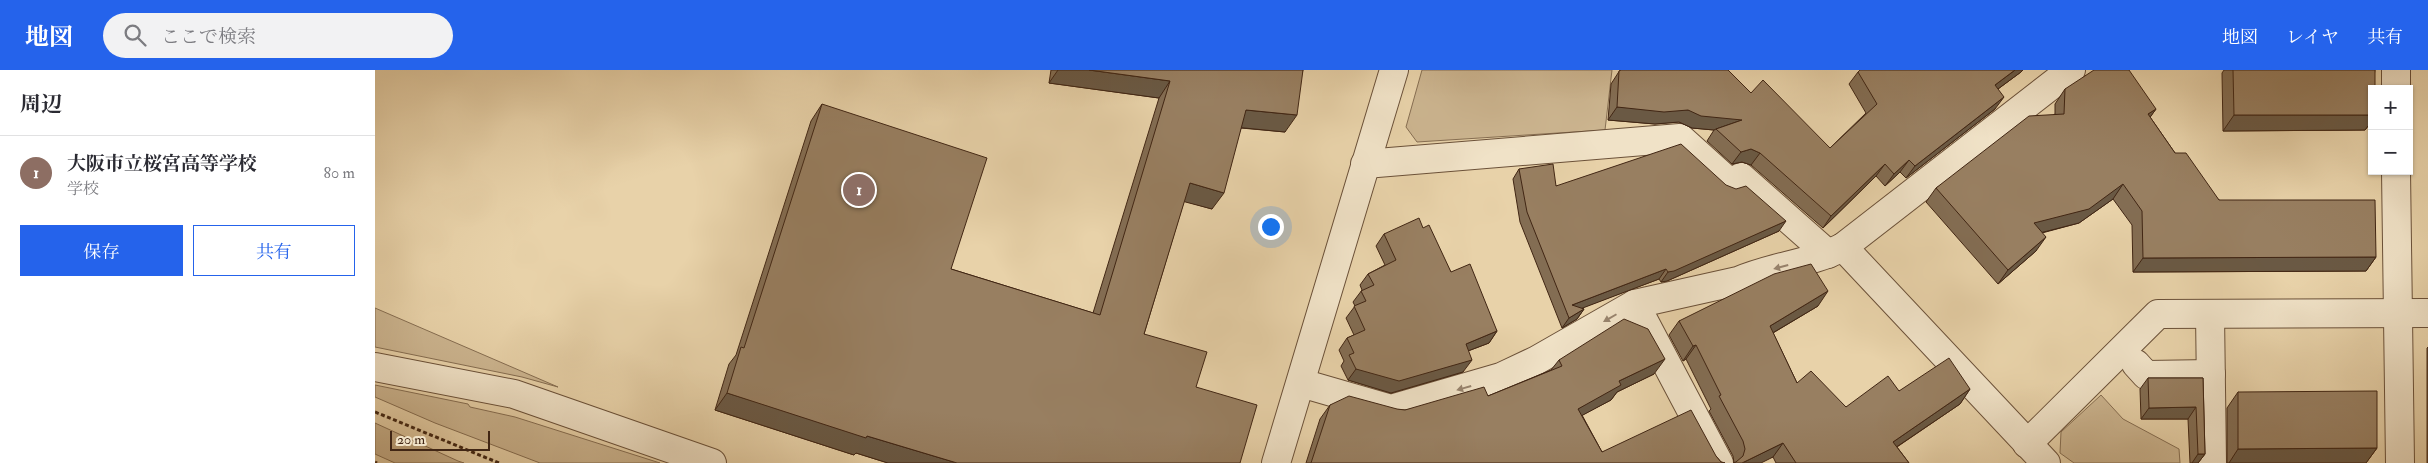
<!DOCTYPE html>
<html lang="ja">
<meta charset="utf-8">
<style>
:root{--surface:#fff;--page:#f2f2f3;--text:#2b2b33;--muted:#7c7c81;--line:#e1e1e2;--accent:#2563eb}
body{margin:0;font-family:"IM FELL Double Pica","Noto Serif JP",serif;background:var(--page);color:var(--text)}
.controls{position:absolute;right:15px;top:15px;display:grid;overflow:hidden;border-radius:0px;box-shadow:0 1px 4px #0004}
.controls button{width:45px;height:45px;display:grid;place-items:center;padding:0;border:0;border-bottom:1px solid var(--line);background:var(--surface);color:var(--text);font:25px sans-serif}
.scale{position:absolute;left:15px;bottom:12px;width:100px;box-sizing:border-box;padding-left:5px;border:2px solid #412614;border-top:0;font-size:14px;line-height:18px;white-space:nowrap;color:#412614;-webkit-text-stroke:4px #f0e2c7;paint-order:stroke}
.you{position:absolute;left:895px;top:156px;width:18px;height:18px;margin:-12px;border:4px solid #fff;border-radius:50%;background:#1a73e8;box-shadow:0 0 0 8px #1a73e833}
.badge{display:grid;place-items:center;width:32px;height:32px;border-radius:50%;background:var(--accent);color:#fff;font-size:16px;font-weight:700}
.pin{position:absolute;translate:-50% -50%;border:2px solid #fff;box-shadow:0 1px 5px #0006}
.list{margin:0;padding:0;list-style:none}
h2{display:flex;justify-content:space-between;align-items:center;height:65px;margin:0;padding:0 20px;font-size:21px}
h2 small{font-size:16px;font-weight:400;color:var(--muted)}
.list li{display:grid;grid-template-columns:32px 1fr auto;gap:15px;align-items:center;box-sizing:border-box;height:75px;padding:0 20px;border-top:1px solid var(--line)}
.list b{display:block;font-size:19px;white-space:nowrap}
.list p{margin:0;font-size:16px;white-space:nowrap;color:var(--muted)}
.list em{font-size:16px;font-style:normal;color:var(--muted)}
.actions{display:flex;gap:10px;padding:15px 20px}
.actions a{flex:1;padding:11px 0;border:1px solid var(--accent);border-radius:0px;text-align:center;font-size:18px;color:var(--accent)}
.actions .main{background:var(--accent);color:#fff}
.icon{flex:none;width:28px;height:28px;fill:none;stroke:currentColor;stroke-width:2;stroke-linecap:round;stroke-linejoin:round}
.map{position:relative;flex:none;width:2053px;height:393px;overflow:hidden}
header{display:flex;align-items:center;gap:30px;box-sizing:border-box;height:70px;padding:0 25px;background:var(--accent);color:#fff}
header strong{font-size:24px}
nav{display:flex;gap:28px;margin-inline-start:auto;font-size:18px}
.search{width:350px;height:45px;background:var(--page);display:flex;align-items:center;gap:12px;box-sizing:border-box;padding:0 18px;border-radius:28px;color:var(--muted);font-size:19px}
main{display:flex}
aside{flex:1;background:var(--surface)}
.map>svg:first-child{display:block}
</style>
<header>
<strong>地図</strong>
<div class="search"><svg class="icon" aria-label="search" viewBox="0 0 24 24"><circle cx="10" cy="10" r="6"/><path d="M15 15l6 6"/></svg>ここで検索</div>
<nav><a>地図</a><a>レイヤ</a><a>共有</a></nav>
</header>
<main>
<aside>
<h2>周辺<small></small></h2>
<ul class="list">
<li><span class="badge" style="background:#8d6e63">1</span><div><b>大阪市立桜宮高等学校</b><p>学校</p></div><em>80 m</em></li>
</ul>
<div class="actions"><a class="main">保存</a><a>共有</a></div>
</aside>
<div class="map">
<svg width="2053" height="393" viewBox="0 0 2053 393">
<rect width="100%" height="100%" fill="#e8d2a9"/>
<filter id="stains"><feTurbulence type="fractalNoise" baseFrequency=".004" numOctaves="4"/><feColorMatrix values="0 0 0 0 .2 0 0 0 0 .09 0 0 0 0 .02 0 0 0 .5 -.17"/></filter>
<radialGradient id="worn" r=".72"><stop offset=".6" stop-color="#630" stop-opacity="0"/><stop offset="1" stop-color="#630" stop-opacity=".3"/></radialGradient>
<g fill="#ccb590" stroke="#866e52">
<path d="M 1047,0 L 1237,0 L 1230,60 L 1042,72 L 1031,57 Z"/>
<path d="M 0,238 L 183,317 L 147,307 L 0,277 Z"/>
<path d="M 0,315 L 93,334 L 95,337 L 140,347 L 285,393 L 165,393 L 60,353 L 0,327 Z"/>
<path d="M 1726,325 L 1748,349 L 1804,379 L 1805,393 L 1699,393 L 1685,383 L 1686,362 Z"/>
<path d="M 0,353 L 83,391 L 89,393 L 20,393 L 0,384 Z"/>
</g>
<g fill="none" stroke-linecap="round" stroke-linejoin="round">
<g stroke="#6b5139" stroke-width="30">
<g id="minor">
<path d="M 2021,0 L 2021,19"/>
<path d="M 990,94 L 1305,68 L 1355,113 L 1366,107 L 1453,184"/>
<path d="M 2021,101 L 2025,393"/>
<path d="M 1468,177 L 1671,393"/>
<path d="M 1260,234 L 1344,393"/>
<path d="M 1835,244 L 1837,393"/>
<path d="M 1761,294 L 1771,305 L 1836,304"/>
<path d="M 0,297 L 139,324 L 337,393"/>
<path d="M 926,313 L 1016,339 L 1126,307 L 1162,290 L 1260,234 L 1363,211 C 1397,196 1435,194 1468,177 L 1696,0"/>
<path d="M 1652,374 L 1783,244 L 2053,243"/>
<path d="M 901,393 L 1019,0"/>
</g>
</g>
<g stroke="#412614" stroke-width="3" stroke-dasharray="4 2.5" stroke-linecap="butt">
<path d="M 0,342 L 124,393"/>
<path d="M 0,392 L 2,393"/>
</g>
<use href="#minor" stroke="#f0e2c7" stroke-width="28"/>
</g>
<g fill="#836d53" stroke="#412614">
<path d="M 676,0 L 928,0 L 910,62 L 866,58 L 837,139 L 809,131 L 769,264 L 821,317 L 865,393 L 513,393 L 481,383 L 479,385 L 340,340 L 354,294 L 361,285 L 436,51 L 447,34 L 576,199 L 718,243 L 784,28 L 674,13 Z"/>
<path d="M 1245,0 L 1353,0 L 1376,23 L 1455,78 L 1491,43 L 1474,14 L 1483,2 L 1485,0 L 1648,0 L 1646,2 L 1623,19 L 1620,39 L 1531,108 L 1525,102 L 1510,116 L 1501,106 L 1448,158 L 1376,95 L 1367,92 L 1357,94 L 1332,71 L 1339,60 L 1317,58 L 1304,52 L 1280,54 L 1233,50 L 1236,14 Z"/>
<path d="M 1849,0 L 2000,0 L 1997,19 L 1997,51 L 1990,60 L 1848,61 L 1847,3 Z"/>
<path d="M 1690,19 L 1781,39 L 1775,47 L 1800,83 L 1844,130 L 2001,187 L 1991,201 L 1758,202 L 1757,155 L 1738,129 L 1704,153 L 1667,163 L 1661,181 L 1623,214 L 1551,132 L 1561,118 L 1680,44 L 1680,34 Z"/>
<path d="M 1144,99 L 1181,116 L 1404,161 L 1292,211 L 1286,212 L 1284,209 L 1206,238 L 1209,239 L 1202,249 L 1187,258 L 1145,152 L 1138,109 Z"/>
<path d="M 1048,158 L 1076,202 L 1122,261 L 1114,273 L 1093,281 L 1088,302 L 1016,323 L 973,310 L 966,296 L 969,291 L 964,280 L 972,268 L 979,265 L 971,248 L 980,236 L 978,232 L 987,220 L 985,215 L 993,204 L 1010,195 L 1001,176 L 1009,164 Z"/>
<path d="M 1443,236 L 1398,263 L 1422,313 L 1471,337 L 1524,321 L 1595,319 L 1585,334 L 1522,377 L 1534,393 L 1401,393 L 1398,387 L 1359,393 L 1358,386 L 1334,341 L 1336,339 L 1311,289 L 1308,291 L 1294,265 L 1304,251 Z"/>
<path d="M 2053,277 L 2053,393 L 2052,393 L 2052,278 Z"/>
<path d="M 1184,290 L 1279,304 L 1242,322 L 1236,330 L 1207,345 L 1227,382 L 1341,386 L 1346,392 L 1350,393 L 931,393 L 945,349 L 955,335 L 1030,340 L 1113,326 L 1176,300 Z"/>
<path d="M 1773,308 L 1828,308 L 1830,384 L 1823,393 L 1815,393 L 1813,349 L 1766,349 L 1765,319 Z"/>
<path d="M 1863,322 L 2002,378 L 1991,393 L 1852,393 L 1852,338 Z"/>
</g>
<g fill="#6a5944" stroke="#412614">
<path d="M 683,0 L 714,0 L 795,11 L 784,28 L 674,13 Z"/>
<path d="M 1640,0 L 1648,0 L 1646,2 L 1612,27 L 1620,15 Z"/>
<path d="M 1629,27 L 1620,39 L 1531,108 L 1540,96 Z"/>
<path d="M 1242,37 L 1313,40 L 1367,50 L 1341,59 L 1339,60 L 1317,58 L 1304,52 L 1280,54 L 1233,50 Z"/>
<path d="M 1781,39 L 1771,53 L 1773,44 Z"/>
<path d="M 871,40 L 922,45 L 910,62 L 859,57 Z"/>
<path d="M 1859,45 L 1997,45 L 1997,51 L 1990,60 L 1848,61 Z"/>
<path d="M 1376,79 L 1385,83 L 1376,95 L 1367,92 L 1357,94 L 1366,82 Z"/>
<path d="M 1534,90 L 1525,102 L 1510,116 L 1519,104 Z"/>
<path d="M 1510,94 L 1501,106 L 1448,158 L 1456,146 Z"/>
<path d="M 815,113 L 849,123 L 837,139 L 803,130 Z"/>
<path d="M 1748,114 L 1738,129 L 1704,153 L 1649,167 L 1659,153 Z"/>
<path d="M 1411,151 L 1404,161 L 1292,211 L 1286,212 L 1293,202 Z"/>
<path d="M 1671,167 L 1661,181 L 1623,214 L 1633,200 Z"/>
<path d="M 2001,187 L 1991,201 L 1758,202 L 1768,188 Z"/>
<path d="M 1291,199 L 1284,209 L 1192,244 L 1197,235 Z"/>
<path d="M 1453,221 L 1443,236 L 1384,271 L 1395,256 Z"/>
<path d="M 1209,239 L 1202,249 L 1187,258 L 1194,248 Z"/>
<path d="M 1122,261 L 1114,273 L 1082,285 L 1091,274 Z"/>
<path d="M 1321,275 L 1311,289 L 1308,291 L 1318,276 Z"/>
<path d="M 1290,289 L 1279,304 L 1242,322 L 1236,330 L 1193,353 L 1203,339 L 1244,311 Z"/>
<path d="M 1097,290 L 1088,302 L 1016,323 L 973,310 L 981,299 Z"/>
<path d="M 1595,319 L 1585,334 L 1508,386 L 1518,372 Z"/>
<path d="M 352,323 L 492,366 L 582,393 L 513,393 L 481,383 L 479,385 L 340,340 Z"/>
<path d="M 1821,337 L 1813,349 L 1766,349 L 1774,338 Z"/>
<path d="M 1408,373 L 1398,387 L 1386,393 L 1367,393 Z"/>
<path d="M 2002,378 L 1991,393 L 1854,393 L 1863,379 Z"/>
<path d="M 1823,384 L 1830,384 L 1823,393 L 1817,393 Z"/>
</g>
<g fill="#987f61" stroke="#412614">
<path d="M 714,0 L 928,0 L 922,45 L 871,40 L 849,123 L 815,113 L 769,264 L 832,282 L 821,317 L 882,335 L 865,393 L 582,393 L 492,366 L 491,368 L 352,323 L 366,277 L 369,278 L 447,34 L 612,88 L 576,199 L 725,245 L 795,11 Z"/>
<path d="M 1246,0 L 1353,0 L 1376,23 L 1388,10 L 1455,78 L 1502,34 L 1483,2 L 1485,0 L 1640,0 L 1620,15 L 1629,27 L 1540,96 L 1534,90 L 1519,104 L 1510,94 L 1456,146 L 1385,83 L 1376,79 L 1366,82 L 1341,59 L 1367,50 L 1326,46 L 1313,40 L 1289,42 L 1242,37 L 1244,1 Z"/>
<path d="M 1719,0 L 1754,0 L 1781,39 L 1773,44 L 1800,83 L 1811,83 L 1844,130 L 2000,130 L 2001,187 L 1768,188 L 1767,141 L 1748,114 L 1714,139 L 1659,153 L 1671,167 L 1633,200 L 1561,118 L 1654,46 L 1689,44 L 1690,19 Z"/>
<path d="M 1858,0 L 2000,0 L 2000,19 L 1997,19 L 1997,45 L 1859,45 Z"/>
<path d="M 1306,74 L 1351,115 L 1361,119 L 1371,116 L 1411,151 L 1299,201 L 1293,202 L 1291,199 L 1197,235 L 1209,239 L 1194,248 L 1152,142 L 1144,99 L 1178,94 L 1181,116 Z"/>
<path d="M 1044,148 L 1048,158 L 1054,155 L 1076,202 L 1095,194 L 1122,261 L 1091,274 L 1097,290 L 1024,311 L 981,299 L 974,285 L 979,283 L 972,268 L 990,260 L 979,236 L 991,231 L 986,221 L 999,215 L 993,204 L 1021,190 L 1009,164 Z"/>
<path d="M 1436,194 L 1453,221 L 1395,256 L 1422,313 L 1436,301 L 1471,337 L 1513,306 L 1524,321 L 1574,288 L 1595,319 L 1518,372 L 1534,393 L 1421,393 L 1408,373 L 1367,393 L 1358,393 L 1361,392 L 1368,386 L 1370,379 L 1368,371 L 1344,326 L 1346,325 L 1321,275 L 1318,276 L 1304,251 L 1399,204 Z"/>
<path d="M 1249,249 L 1273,259 L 1290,289 L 1244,311 L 1246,315 L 1203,339 L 1227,382 L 1316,340 L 1341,386 L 1346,392 L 1350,393 L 936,393 L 955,335 L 974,326 L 1022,339 L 1030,340 L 1109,317 L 1113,326 L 1187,296 L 1184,290 Z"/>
<path d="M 1773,308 L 1828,308 L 1830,384 L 1823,384 L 1821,337 L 1774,338 Z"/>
<path d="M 2002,321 L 2002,378 L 1863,379 L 1863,322 Z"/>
</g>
<defs><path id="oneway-solid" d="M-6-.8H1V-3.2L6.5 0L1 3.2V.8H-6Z" transform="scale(1.25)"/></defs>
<g fill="#98846e">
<use href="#oneway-solid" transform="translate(1406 197) rotate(165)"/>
<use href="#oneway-solid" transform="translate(1235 248) rotate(150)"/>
<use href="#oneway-solid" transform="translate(1089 318) rotate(164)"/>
</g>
<rect width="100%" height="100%" filter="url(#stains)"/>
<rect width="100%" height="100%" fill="url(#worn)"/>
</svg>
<div class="controls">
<button>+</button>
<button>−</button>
</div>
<div class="scale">20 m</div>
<div class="you"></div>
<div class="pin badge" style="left:484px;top:120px;background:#8d6e63">1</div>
</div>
</main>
